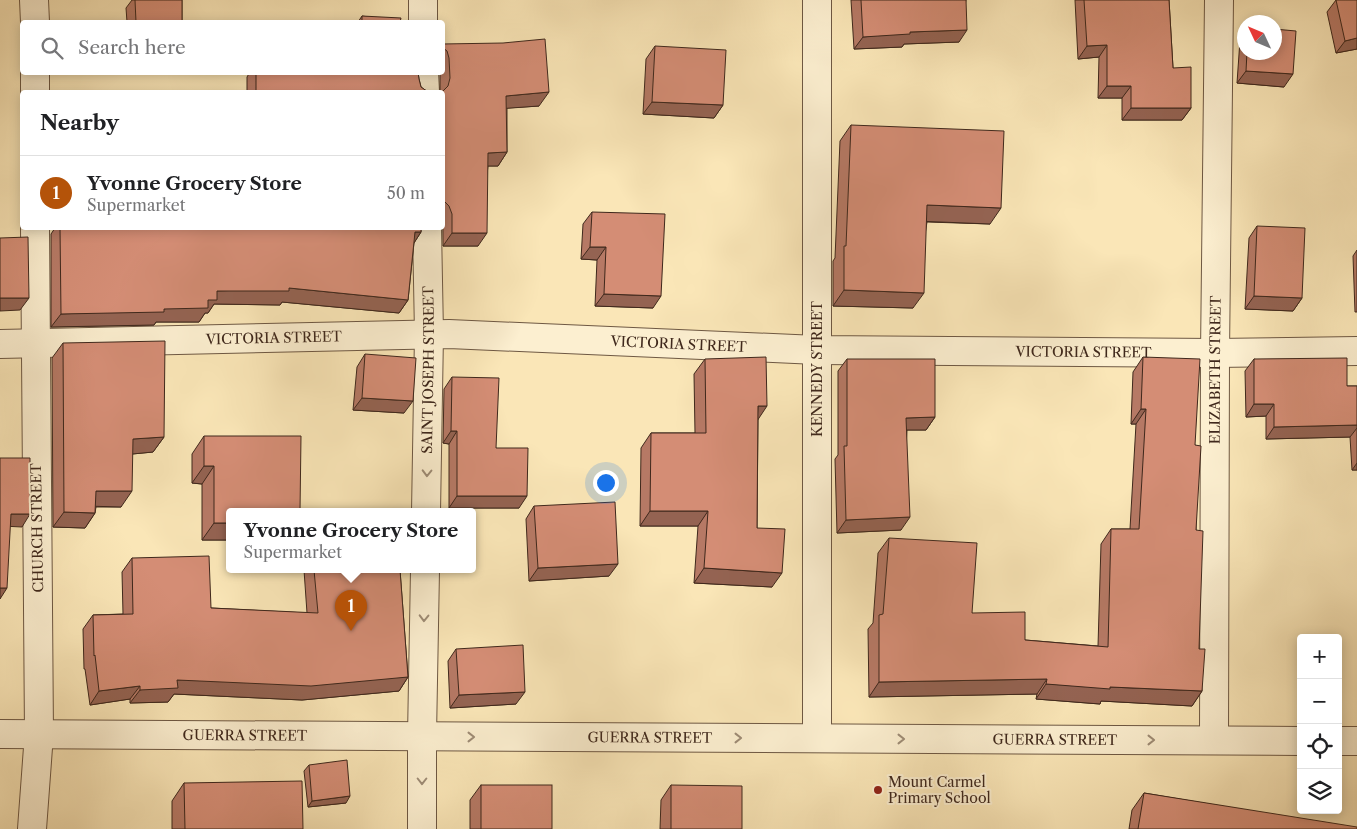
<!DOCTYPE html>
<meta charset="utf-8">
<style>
:root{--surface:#fff;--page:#f6f6f6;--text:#202124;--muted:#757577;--line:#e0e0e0;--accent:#b45309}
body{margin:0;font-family:"Libre Caslon Text",serif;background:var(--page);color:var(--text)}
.controls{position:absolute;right:15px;bottom:15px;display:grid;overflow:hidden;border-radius:5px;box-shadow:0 2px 12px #0003}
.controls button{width:45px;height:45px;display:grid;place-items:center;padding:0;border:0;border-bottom:1px solid var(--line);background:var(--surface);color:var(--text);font:25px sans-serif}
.compass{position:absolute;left:1237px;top:15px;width:45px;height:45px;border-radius:50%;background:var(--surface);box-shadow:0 2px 12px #0003;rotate:314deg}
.you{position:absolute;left:605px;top:482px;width:18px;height:18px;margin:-12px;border:4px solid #fff;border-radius:50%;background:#1a73e8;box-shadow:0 0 0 8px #1a73e833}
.badge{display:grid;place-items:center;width:32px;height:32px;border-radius:50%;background:var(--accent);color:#fff;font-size:16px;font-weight:700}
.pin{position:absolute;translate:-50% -41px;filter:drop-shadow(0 1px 2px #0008)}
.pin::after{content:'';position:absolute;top:26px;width:18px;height:15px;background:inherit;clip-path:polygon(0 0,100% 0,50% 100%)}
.popup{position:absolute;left:226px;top:508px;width:250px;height:65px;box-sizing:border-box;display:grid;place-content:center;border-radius:5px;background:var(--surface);filter:drop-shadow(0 1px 4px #0005);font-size:16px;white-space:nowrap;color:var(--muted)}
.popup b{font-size:19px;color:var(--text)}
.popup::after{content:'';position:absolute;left:50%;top:100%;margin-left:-10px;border:10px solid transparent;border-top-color:var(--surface)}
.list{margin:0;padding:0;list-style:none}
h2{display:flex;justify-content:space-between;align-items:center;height:65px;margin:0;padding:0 20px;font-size:21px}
h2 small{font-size:16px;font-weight:400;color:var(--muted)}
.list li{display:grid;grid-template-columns:32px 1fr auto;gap:15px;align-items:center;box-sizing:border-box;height:75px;padding:0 20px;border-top:1px solid var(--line)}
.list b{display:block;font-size:19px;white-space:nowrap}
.list p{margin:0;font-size:16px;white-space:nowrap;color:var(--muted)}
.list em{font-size:16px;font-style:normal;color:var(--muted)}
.icon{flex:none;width:28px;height:28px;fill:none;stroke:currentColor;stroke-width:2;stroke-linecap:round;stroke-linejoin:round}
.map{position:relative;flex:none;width:1357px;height:829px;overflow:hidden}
.search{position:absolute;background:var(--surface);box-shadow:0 2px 12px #0003;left:20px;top:20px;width:425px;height:55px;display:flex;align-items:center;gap:12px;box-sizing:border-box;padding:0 18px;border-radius:5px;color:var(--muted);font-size:19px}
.panel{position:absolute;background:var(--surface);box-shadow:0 2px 12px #0003;left:20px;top:90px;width:425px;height:140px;border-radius:5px}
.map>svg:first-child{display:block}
</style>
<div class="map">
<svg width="1357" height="829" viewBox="0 0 1357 829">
<rect width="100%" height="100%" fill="#fae6b7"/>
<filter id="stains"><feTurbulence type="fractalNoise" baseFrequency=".004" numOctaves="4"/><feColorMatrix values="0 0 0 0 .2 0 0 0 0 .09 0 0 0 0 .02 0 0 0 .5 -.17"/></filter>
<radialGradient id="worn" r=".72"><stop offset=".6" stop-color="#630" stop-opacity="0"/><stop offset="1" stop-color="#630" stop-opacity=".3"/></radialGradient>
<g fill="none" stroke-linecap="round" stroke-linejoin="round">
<g stroke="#6e5843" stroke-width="30">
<g id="street">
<path d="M 34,0 L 35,22"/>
<path d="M 423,0 L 423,22"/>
<path d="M 35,72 L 35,92"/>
<path d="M 424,72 L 425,92"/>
<path id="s1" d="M 0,344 L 449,334 L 817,350 L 1215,353 L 1357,351"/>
<path id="s2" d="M 426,512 L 429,334 L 427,228"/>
<path id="s3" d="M 0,734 L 1301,741"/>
<path d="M 817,738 L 817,0"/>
<path id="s4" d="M 1214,740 L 1215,353 L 1219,0"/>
<path d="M 1338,741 L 1357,741"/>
<path d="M 32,829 L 39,734 L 35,228"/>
<path d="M 422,829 L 422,736 L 425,570"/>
</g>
</g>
<use href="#street" stroke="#fcefd0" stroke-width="28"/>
</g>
<g fill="#b67965" stroke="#3f281c">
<path d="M 132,0 L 182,0 L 182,22 L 127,22 L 126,8 Z"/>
<path d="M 851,0 L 966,0 L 959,42 L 904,44 L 902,47 L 854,49 Z"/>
<path d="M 1075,0 L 1169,0 L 1173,68 L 1191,108 L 1182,120 L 1122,120 L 1122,98 L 1098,98 L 1099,57 L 1078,59 Z"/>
<path d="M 1336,0 L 1357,0 L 1357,49 L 1336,53 L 1327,12 Z"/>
<path d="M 362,16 L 400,22 L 358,22 Z"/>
<path d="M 1244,34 L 1244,52 L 1274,52 L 1284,87 L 1237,83 L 1240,40 Z"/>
<path d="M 442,44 L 539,106 L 507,108 L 507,152 L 498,166 L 488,166 L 478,246 L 443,246 L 442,92 L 440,92 L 440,72 L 442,72 Z"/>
<path d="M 655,46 L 723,105 L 714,118 L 643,114 L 646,59 Z"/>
<path d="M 250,72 L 418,72 L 419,79 L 421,87 L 428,92 L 247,92 L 247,77 Z"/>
<path d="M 851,125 L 990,224 L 927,222 L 913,308 L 833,306 L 833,261 L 835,258 L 840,141 Z"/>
<path d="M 592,212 L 653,308 L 595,306 L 597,260 L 581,259 L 583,224 Z"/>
<path d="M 1257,226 L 1302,298 L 1293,311 L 1245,309 L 1249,238 Z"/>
<path d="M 55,228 L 421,228 L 421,232 L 414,243 L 408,300 L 399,313 L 282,302 L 280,305 L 214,304 L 208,313 L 205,313 L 199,322 L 156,322 L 154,325 L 51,327 L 51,234 Z"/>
<path d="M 1357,250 L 1357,312 L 1355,312 L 1353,256 Z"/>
<path d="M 63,343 L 164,437 L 153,452 L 132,454 L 121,507 L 96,507 L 95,513 L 85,528 L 53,527 L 52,358 Z"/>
<path d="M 365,354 L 404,413 L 353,410 L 357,367 Z"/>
<path d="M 1143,357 L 1195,445 L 1196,530 L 1199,649 L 1202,691 L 1192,706 L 1101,701 L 1100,704 L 1036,699 L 1037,694 L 869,697 L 868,629 L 873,623 L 878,553 L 889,538 L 972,613 L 1025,640 L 1098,646 L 1101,544 L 1111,529 L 1130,529 L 1136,424 L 1131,424 L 1133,372 Z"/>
<path d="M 705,359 L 758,419 L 757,528 L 772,587 L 694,583 L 698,526 L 640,526 L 641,448 L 651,433 L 695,433 L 694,374 Z"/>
<path d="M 847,359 L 935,417 L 926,430 L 907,430 L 901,530 L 837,533 L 835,459 L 838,455 L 838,371 Z"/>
<path d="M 1254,359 L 1347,386 L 1357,386 L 1357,470 L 1352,470 L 1350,437 L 1266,439 L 1266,416 L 1246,417 L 1245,371 Z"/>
<path d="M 452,377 L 496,448 L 519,508 L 449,508 L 449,444 L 443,443 L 444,389 Z"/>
<path d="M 204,436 L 230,512 L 230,540 L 202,540 L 202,484 L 192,483 L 192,454 Z"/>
<path d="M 534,506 L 609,576 L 529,581 L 526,519 Z"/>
<path d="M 132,558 L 211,608 L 307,613 L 304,570 L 400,570 L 408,677 L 399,691 L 302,700 L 174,694 L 168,702 L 130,703 L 130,699 L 90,705 L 85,669 L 84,669 L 83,629 L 93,615 L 123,614 L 122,572 Z"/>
<path d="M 456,649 L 516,704 L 450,708 L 448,661 Z"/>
<path d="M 309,765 L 346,803 L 308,807 L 304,771 Z"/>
<path d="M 184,783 L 303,829 L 172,829 L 172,801 Z"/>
<path d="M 481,785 L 552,829 L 470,829 L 470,800 Z"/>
<path d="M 671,785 L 742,829 L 660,829 L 661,800 Z"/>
<path d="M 1144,793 L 1357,829 L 1129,829 L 1132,810 Z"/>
</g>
<g fill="#946352" stroke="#3f281c">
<path d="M 967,30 L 959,42 L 904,44 L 902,47 L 854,49 L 863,37 L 910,32 Z"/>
<path d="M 1357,38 L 1357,49 L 1336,53 L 1345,41 Z"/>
<path d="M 1107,45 L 1099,57 L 1078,59 L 1087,46 Z"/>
<path d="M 1246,71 L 1293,74 L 1284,87 L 1237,83 Z"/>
<path d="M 1107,86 L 1131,86 L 1122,98 L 1098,98 Z"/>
<path d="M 549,92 L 539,106 L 497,109 L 506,96 Z"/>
<path d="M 652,102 L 723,105 L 714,118 L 643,114 Z"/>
<path d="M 1131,108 L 1191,108 L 1182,120 L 1122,120 Z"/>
<path d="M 507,152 L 498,166 L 479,166 L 488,153 Z"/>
<path d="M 927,205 L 1001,208 L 990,224 L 916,221 Z"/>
<path d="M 415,232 L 421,232 L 412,246 Z"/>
<path d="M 452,233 L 487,233 L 478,246 L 443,246 Z"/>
<path d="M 590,247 L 606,247 L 597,260 L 581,259 Z"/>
<path d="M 289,288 L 408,300 L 399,313 L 282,302 L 280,305 L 214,304 L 208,313 L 205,313 L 199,322 L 156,322 L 154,325 L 51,327 L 61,314 L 164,309 L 208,300 L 217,291 Z"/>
<path d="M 844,290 L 924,293 L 913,308 L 833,306 Z"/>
<path d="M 604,294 L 661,296 L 653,308 L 595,306 Z"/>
<path d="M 1254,296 L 1302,298 L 1293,311 L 1245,309 Z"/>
<path d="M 0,298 L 29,298 L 20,310 L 0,311 Z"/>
<path d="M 362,398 L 413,401 L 404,413 L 353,410 Z"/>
<path d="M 1254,404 L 1274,404 L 1266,416 L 1246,417 Z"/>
<path d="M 758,406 L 767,406 L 757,421 Z"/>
<path d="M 1141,409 L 1146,409 L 1136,424 L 1131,424 Z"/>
<path d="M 935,417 L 926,430 L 898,430 L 906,418 Z"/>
<path d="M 1357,425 L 1357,428 L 1350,437 L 1266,439 L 1274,427 Z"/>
<path d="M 451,431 L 457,431 L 449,444 L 443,443 Z"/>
<path d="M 164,437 L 153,452 L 122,455 L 133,439 Z"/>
<path d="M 1357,463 L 1357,470 L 1352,470 Z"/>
<path d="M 204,466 L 214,466 L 202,484 L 192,483 Z"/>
<path d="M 96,491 L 132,491 L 121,507 L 85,506 Z"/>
<path d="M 457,496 L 527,496 L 519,508 L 449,508 Z"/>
<path d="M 650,511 L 708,511 L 698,526 L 640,526 Z"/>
<path d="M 64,512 L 95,513 L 85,528 L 53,527 Z"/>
<path d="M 11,514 L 30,514 L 22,527 L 2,526 Z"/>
<path d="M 910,517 L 901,530 L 837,533 L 846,520 Z"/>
<path d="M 214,523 L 230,523 L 230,540 L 202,540 Z"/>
<path d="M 618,564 L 609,576 L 529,581 L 538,568 Z"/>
<path d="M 704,568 L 782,573 L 772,587 L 694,583 Z"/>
<path d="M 0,588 L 7,588 L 0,599 Z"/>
<path d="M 408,677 L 399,691 L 302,700 L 174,694 L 168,702 L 130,703 L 140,690 L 177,680 Z"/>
<path d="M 1047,679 L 1037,694 L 869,697 L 879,682 Z"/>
<path d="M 1046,684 L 1110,687 L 1202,691 L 1192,706 L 1101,701 L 1100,704 L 1036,699 Z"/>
<path d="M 140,686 L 130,699 L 90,705 L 99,691 Z"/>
<path d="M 525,692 L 516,704 L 450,708 L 459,695 Z"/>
<path d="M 350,796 L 346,803 L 308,807 L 312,801 Z"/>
</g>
<g fill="#d48d75" stroke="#3f281c">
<path d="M 135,0 L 182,0 L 182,22 L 136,22 Z"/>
<path d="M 861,0 L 966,0 L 967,30 L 910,32 L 910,34 L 863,37 Z"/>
<path d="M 1084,0 L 1169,0 L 1173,68 L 1191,67 L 1191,108 L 1131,108 L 1131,86 L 1107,86 L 1107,45 L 1087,46 Z"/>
<path d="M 1336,0 L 1357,0 L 1357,38 L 1345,41 Z"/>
<path d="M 362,16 L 401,18 L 400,22 L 362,22 Z"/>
<path d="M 1274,29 L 1296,31 L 1293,74 L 1246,71 L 1247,52 L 1274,52 Z"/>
<path d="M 545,39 L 549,92 L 506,96 L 507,152 L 488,153 L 487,233 L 452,233 L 452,214 L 449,206 L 444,201 L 442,201 L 442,92 L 441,92 L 442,92 L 448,86 L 450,78 L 449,58 L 447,51 L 442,47 L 442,44 L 503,43 Z"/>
<path d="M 655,46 L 726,50 L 723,105 L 652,102 Z"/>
<path d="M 256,72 L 418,72 L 419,79 L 421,87 L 428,92 L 256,92 Z"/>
<path d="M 851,125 L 1004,131 L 1001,208 L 927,205 L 924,293 L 844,290 L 844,246 L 846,246 Z"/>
<path d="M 592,212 L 665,214 L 661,296 L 604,294 L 606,247 L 590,247 Z"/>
<path d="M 1257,226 L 1305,228 L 1302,298 L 1254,296 Z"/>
<path d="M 60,228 L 421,228 L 421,232 L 415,232 L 408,300 L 289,288 L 289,291 L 217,291 L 217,300 L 208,300 L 208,308 L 164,309 L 164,312 L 61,314 Z"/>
<path d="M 28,237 L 29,298 L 0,298 L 0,238 Z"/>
<path d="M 165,341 L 164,437 L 133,439 L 132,491 L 96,491 L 95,513 L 64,512 L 63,343 Z"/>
<path d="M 365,354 L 416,358 L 413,401 L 362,398 Z"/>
<path d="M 766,357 L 767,406 L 758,406 L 757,528 L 785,529 L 782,573 L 704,568 L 708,511 L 650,511 L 651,433 L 706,433 L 705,359 Z"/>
<path d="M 1143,357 L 1200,359 L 1195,445 L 1201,446 L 1196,530 L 1203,531 L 1199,649 L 1205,649 L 1202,691 L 1110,687 L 1110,689 L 1046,684 L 1047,679 L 879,682 L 879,615 L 883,614 L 889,538 L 977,543 L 972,613 L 1025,612 L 1025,640 L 1108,647 L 1111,529 L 1139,529 L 1146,409 L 1141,409 Z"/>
<path d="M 1347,358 L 1347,386 L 1357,386 L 1357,425 L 1274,427 L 1274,404 L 1254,404 L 1254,359 Z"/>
<path d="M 847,359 L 935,359 L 935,417 L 906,418 L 910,517 L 846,520 L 844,446 L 847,446 Z"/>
<path d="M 452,377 L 499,378 L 496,448 L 528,448 L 527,496 L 457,496 L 457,431 L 451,431 Z"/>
<path d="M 204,436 L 301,436 L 300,512 L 230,512 L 230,523 L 214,523 L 214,466 L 204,466 Z"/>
<path d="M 0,458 L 30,458 L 30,514 L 11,514 L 7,588 L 0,588 Z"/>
<path d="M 615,502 L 618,564 L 538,568 L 534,506 Z"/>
<path d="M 209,556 L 211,608 L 318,613 L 314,570 L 400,570 L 408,677 L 311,686 L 177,680 L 178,688 L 140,690 L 140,686 L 99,691 L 95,655 L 94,656 L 93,615 L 133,614 L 132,558 Z"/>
<path d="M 523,645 L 525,692 L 459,695 L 456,649 Z"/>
<path d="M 347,760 L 350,796 L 312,801 L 309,765 Z"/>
<path d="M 302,781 L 303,829 L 185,829 L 184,783 Z"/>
<rect x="481" y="785" width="71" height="44"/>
<path d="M 671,785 L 742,786 L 742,829 L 671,829 Z"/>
<path d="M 1144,793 L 1357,827 L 1357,829 L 1138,829 Z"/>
</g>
<defs><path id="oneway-chevron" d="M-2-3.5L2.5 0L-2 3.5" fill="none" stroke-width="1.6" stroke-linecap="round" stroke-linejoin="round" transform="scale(1.25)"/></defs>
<g stroke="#9e8c76">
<use href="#oneway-chevron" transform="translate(427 473) rotate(91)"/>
<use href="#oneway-chevron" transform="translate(424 618) rotate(91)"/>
<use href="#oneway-chevron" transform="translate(471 737)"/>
<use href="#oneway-chevron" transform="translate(738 738)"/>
<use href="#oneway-chevron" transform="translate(901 739)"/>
<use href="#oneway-chevron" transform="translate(1151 740)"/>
<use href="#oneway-chevron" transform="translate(422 781) rotate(90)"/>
</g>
<circle fill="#8f2418" stroke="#fcefd0" stroke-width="2" cx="878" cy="790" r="5"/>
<g text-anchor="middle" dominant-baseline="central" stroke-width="4" stroke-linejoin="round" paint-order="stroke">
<g font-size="14" fill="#3f281c" stroke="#fcefd0">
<text stroke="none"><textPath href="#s1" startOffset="274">VICTORIA STREET</textPath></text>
<text stroke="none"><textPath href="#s1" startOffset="679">VICTORIA STREET</textPath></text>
<text stroke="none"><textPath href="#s1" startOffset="1084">VICTORIA STREET</textPath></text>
<text transform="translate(817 369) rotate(-90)">KENNEDY STREET</text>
<text stroke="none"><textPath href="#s2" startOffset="142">SAINT JOSEPH STREET</textPath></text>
<text stroke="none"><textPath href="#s4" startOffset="370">ELIZABETH STREET</textPath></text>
<text transform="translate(37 528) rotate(-91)">CHURCH STREET</text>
<text stroke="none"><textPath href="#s3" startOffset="245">GUERRA STREET</textPath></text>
<text stroke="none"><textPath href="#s3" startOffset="650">GUERRA STREET</textPath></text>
<text stroke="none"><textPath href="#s3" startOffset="1055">GUERRA STREET</textPath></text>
</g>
<g font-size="14" fill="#3f281c" stroke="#fcefd0" text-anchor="start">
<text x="888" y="782">Mount Carmel<tspan x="888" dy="16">Primary School</tspan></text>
</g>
</g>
<rect width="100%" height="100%" filter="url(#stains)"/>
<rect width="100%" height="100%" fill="url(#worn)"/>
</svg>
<div class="controls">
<button>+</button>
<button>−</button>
<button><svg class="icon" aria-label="locate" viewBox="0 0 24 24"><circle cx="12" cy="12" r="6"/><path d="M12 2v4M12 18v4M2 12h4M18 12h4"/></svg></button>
<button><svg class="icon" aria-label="layers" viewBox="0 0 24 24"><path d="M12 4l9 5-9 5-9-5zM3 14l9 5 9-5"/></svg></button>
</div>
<svg class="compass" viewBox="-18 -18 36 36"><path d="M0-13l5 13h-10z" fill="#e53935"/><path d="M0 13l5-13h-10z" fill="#757577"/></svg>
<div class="you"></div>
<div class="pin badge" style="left:351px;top:631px">1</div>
<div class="popup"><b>Yvonne Grocery Store</b>Supermarket</div>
<div class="search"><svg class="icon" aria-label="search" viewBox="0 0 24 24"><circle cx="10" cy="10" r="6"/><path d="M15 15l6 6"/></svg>Search here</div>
<section class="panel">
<h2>Nearby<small></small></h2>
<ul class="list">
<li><span class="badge">1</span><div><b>Yvonne Grocery Store</b><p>Supermarket</p></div><em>50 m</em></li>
</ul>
</section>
</div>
